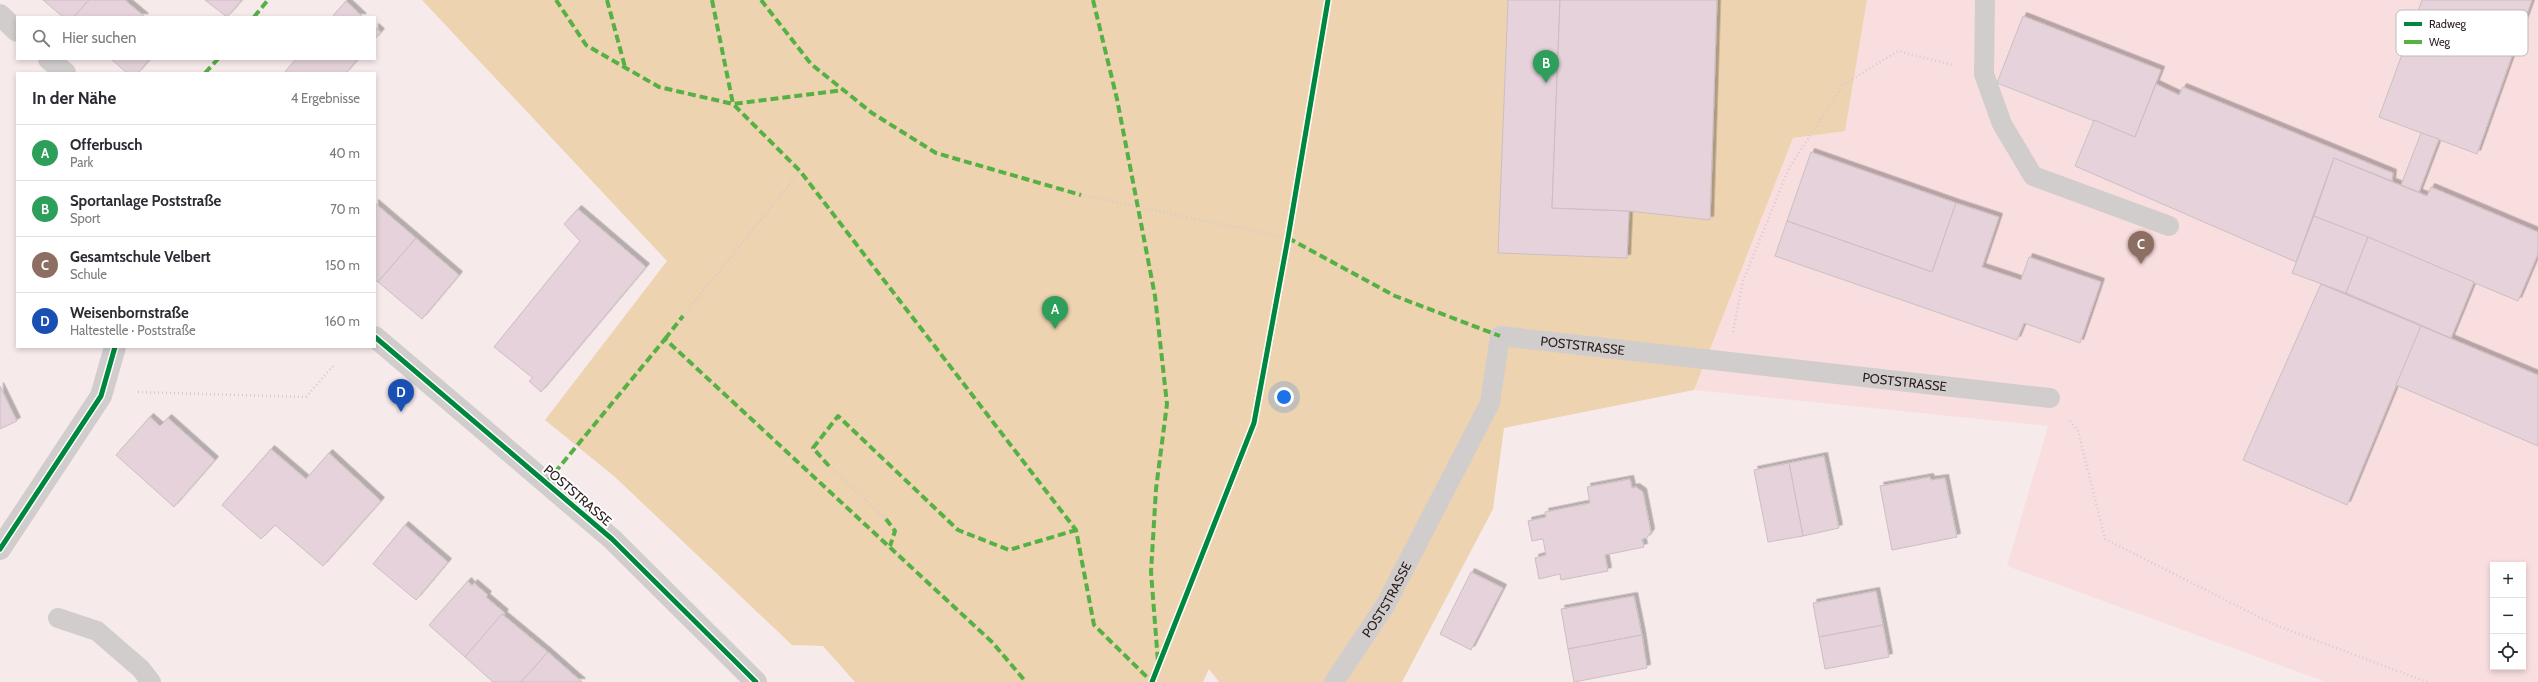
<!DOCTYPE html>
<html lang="de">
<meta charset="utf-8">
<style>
:root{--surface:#fff;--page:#f7f7f7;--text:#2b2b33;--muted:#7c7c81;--line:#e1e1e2;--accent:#0b8043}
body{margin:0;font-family:Cabin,sans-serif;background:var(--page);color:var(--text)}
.controls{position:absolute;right:12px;bottom:12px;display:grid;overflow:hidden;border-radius:0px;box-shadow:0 2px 6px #0003}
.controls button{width:36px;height:36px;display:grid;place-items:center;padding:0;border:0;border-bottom:1px solid var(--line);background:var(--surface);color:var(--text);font:20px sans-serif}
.you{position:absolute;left:1284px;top:397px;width:14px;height:14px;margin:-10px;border:3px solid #fff;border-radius:50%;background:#1a73e8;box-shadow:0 0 0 6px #1a73e833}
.badge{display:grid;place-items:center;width:26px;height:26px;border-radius:50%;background:var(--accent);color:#fff;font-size:13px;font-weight:700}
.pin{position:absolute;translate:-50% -33px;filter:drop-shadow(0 1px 2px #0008)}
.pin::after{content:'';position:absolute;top:21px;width:14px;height:12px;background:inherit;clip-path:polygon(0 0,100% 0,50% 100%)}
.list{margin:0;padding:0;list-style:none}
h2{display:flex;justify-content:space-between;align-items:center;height:52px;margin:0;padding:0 16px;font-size:17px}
h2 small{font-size:13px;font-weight:400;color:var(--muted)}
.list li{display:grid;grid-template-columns:26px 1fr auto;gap:12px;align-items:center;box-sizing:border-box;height:56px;padding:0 16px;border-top:1px solid var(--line)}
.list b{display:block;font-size:15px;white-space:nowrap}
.list p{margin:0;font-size:13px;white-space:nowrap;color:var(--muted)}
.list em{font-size:13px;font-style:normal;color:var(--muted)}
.icon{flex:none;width:22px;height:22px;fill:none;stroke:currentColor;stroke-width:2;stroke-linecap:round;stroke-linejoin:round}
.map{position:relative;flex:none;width:2538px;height:682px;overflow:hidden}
.search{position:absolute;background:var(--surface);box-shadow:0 2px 6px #0003;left:16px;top:16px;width:360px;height:44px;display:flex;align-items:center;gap:10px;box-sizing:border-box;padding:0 14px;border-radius:0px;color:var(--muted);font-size:15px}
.panel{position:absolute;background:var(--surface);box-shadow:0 2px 6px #0003;left:16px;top:72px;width:360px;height:276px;border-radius:0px}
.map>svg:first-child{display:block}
</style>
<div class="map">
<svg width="2538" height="682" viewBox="0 0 2538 682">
<defs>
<filter id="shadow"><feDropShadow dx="3.5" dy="-3.5" stdDeviation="0" flood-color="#0004"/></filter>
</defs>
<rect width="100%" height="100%" fill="#f7eaea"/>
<path fill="#f9dedf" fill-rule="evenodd" d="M 1867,0 L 2538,0 L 2538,682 L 2326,682 L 2007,566 L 2048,426 L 1694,390 L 1793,138 L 1845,130 ZM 2493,565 L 2523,565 L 2523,667 L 2493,667 Z"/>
<path fill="#edd3b0" d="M 422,0 L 1867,0 L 1845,131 L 1793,138 L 1694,390 L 1504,428 L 1493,509 L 1402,682 L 1219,682 L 1209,669 L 1203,682 L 855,682 L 823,646 L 792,645 L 615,477 L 545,420 L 667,261 Z"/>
<g fill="#e5d2da" stroke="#cabfc2" filter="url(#shadow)">
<path d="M 43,0 L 89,0 L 74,17 L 63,17 Z"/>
<path d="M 89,0 L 125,0 L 145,17 L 74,17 Z"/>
<path d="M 205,0 L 242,0 L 227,17 Z"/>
<path d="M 1508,0 L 1560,0 L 1552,208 L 1629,211 L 1627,258 L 1498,253 Z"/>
<path d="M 1560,0 L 1717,0 L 1710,220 L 1629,211 L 1552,208 Z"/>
<path d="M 2422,0 L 2532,0 L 2477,154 L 2379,117 Z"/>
<path d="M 346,1 L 363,17 L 332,17 Z"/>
<path d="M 2023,16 L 2161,70 L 2135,137 L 1997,83 Z"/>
<path d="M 375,27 L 381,32 L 375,39 Z"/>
<path d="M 111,59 L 150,59 L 138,73 L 127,73 Z"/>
<path d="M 296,59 L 358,59 L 346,73 L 284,73 Z"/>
<path d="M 2156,84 L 2179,95 L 2183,87 L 2393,173 L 2392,181 L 2334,158 L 2296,262 L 2075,166 L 2094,120 L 2135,137 Z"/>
<path d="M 2421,133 L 2439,139 L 2419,192 L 2401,185 Z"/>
<path d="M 1811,152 L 1956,203 L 1932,272 L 1787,221 Z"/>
<path d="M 2334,158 L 2427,196 L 2431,187 L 2538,232 L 2538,254 L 2518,301 L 2314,216 Z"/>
<path d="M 375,203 L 416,238 L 378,282 L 375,280 Z"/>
<path d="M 1956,203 L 1999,217 L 1982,267 L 2021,280 L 2029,257 L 2101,282 L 2080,343 L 2024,323 L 2017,340 L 1775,256 L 1787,221 L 1932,272 Z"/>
<path d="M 578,209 L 646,267 L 541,392 L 529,381 L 533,378 L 494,347 L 580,241 L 564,224 Z"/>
<path d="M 2314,216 L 2368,237 L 2346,293 L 2292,273 Z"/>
<path d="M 2368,237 L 2474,282 L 2451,338 L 2346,293 Z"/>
<path d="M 416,238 L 459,275 L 422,319 L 378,282 Z"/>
<path d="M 2321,284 L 2421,326 L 2347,505 L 2243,460 Z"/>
<path d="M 2421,326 L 2538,375 L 2538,446 L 2396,385 Z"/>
<path d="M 0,386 L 17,421 L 0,429 Z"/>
<path d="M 150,417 L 160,426 L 168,418 L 215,460 L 174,507 L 116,455 Z"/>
<path d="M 271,449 L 306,479 L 329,453 L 381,501 L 323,566 L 275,525 L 261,539 L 222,505 Z"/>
<path d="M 1824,456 L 1839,528 L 1803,536 L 1789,463 Z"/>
<path d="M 1789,463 L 1803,536 L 1768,542 L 1754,470 Z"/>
<path d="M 1930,477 L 1931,480 L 1945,478 L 1957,537 L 1892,550 L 1880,486 Z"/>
<path d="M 1630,479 L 1632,488 L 1636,487 L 1643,492 L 1651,532 L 1647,538 L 1642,539 L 1644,547 L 1605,555 L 1608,571 L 1561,580 L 1560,574 L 1539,579 L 1535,558 L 1546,555 L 1543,539 L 1532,541 L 1528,521 L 1546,517 L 1545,512 L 1590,503 L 1587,487 Z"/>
<path d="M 405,525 L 448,562 L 416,600 L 373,564 Z"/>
<path d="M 1471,572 L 1503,588 L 1471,650 L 1440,634 Z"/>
<path d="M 468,581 L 472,586 L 474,583 L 488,595 L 486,597 L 505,613 L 465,657 L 429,625 Z"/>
<path d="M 1876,591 L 1883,625 L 1819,637 L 1813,603 Z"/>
<path d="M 1634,596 L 1642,635 L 1568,649 L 1561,609 Z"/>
<path d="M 502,614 L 548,652 L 521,682 L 493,682 L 465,657 Z"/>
<path d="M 1883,625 L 1889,657 L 1825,669 L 1819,637 Z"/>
<path d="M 1642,635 L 1647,668 L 1574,682 L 1568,649 Z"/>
<path d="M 548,652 L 582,682 L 521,682 Z"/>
</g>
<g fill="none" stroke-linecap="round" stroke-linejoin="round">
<g stroke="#d2cdcd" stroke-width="2.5" stroke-dasharray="1 3" stroke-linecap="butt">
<path d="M 1081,195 L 1288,238"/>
<path d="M 683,316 L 800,171"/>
<path d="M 1733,332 L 1743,281 L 1789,168 L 1843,85 L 1898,51 L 1953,65"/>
<path d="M 138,392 L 306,397 L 333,366"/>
<path d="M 2070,421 L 2078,431 L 2105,539 L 2275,625 L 2427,682"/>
<path d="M 829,466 L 886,519"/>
</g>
<g stroke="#d1cdcd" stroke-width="20">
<path d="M 1985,0 L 1984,74 L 2002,124 L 2033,176 L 2169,226"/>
<path d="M 58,618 L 97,631 L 141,669 L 151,682"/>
<path id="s1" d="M 1334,682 L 1386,604 L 1490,403 L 1500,336 L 2050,398"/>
</g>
<path stroke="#d1cdcd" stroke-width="22" d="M 0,549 L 101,396 L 115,347"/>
<g stroke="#d1cdcd" stroke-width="22">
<path d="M 0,15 L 17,31"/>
<path d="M 49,59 L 65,73"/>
<path d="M 375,337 L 612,539 L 756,682"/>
</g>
<g stroke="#56b145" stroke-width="4" stroke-dasharray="8 4" stroke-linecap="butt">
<path d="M 556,0 L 586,45 L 659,87 L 733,104 L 843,90"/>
<path d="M 607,0 L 625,67"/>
<path d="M 712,0 L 733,104 L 800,171 L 1076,530 L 1094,625 L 1152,682"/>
<path d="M 761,0 L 811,64 L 872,113 L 936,153 L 1081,195"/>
<path d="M 1093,0 L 1117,99 L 1155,296 L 1167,404 L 1156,489 L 1151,572 L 1158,662"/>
<path d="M 254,17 L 268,0"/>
<path d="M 205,73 L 218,59"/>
<path d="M 1288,238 L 1395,296 L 1500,336"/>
<path d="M 665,339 L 683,316"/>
<path d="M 829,466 L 813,448 L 838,416 L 958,530 L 1009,550 L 1076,530"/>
<path d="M 547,482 L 665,339 L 992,642 L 1026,682"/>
<path d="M 886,519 L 895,531 L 890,546"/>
</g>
<g stroke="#fff" stroke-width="8">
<g id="cycleway">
<path d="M 375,337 L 612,539 L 756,682"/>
<path d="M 0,549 L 101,396 L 115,347"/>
<path d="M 1152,682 L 1254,423 L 1288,238 L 1328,0"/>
</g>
</g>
<use href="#cycleway" stroke="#00873e" stroke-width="5"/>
</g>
<g text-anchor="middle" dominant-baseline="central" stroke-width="4" stroke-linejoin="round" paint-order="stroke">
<g font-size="13" fill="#2b1d1d" stroke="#fff">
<text stroke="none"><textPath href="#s1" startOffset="471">POSTSTRASSE</textPath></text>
<text stroke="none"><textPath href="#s1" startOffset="795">POSTSTRASSE</textPath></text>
<text transform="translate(578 495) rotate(41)">POSTSTRASSE</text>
<text stroke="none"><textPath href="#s1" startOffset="98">POSTSTRASSE</textPath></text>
</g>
</g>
<rect x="2396" y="10" width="132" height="46" rx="6" fill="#fff" stroke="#bfbbbb" stroke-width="1"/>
<rect x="2404" y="22" width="18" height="4" fill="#00873e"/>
<rect x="2404" y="40" width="18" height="4" fill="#56b145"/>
<g font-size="11" fill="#2b1d1d">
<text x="2429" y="28">Radweg</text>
<text x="2429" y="46">Weg</text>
</g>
</svg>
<div class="controls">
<button>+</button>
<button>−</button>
<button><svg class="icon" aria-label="locate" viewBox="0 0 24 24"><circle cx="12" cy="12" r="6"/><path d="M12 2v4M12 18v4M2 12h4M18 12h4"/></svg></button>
</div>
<div class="you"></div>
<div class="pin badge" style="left:1055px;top:329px;background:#2e9e5b">A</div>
<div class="pin badge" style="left:1546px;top:83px;background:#2e9e5b">B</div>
<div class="pin badge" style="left:2141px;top:264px;background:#8d6e63">C</div>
<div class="pin badge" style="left:401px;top:412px;background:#1a4fb4">D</div>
<div class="search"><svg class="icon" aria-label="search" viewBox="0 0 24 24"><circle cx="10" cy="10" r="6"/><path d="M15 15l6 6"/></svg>Hier suchen</div>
<section class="panel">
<h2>In der Nähe<small>4 Ergebnisse</small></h2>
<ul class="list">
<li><span class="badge" style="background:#2e9e5b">A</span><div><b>Offerbusch</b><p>Park</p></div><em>40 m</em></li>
<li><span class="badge" style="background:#2e9e5b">B</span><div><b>Sportanlage Poststraße</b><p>Sport</p></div><em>70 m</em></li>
<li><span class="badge" style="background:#8d6e63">C</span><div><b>Gesamtschule Velbert</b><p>Schule</p></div><em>150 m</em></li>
<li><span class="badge" style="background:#1a4fb4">D</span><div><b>Weisenbornstraße</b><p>Haltestelle · Poststraße</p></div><em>160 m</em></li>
</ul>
</section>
</div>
